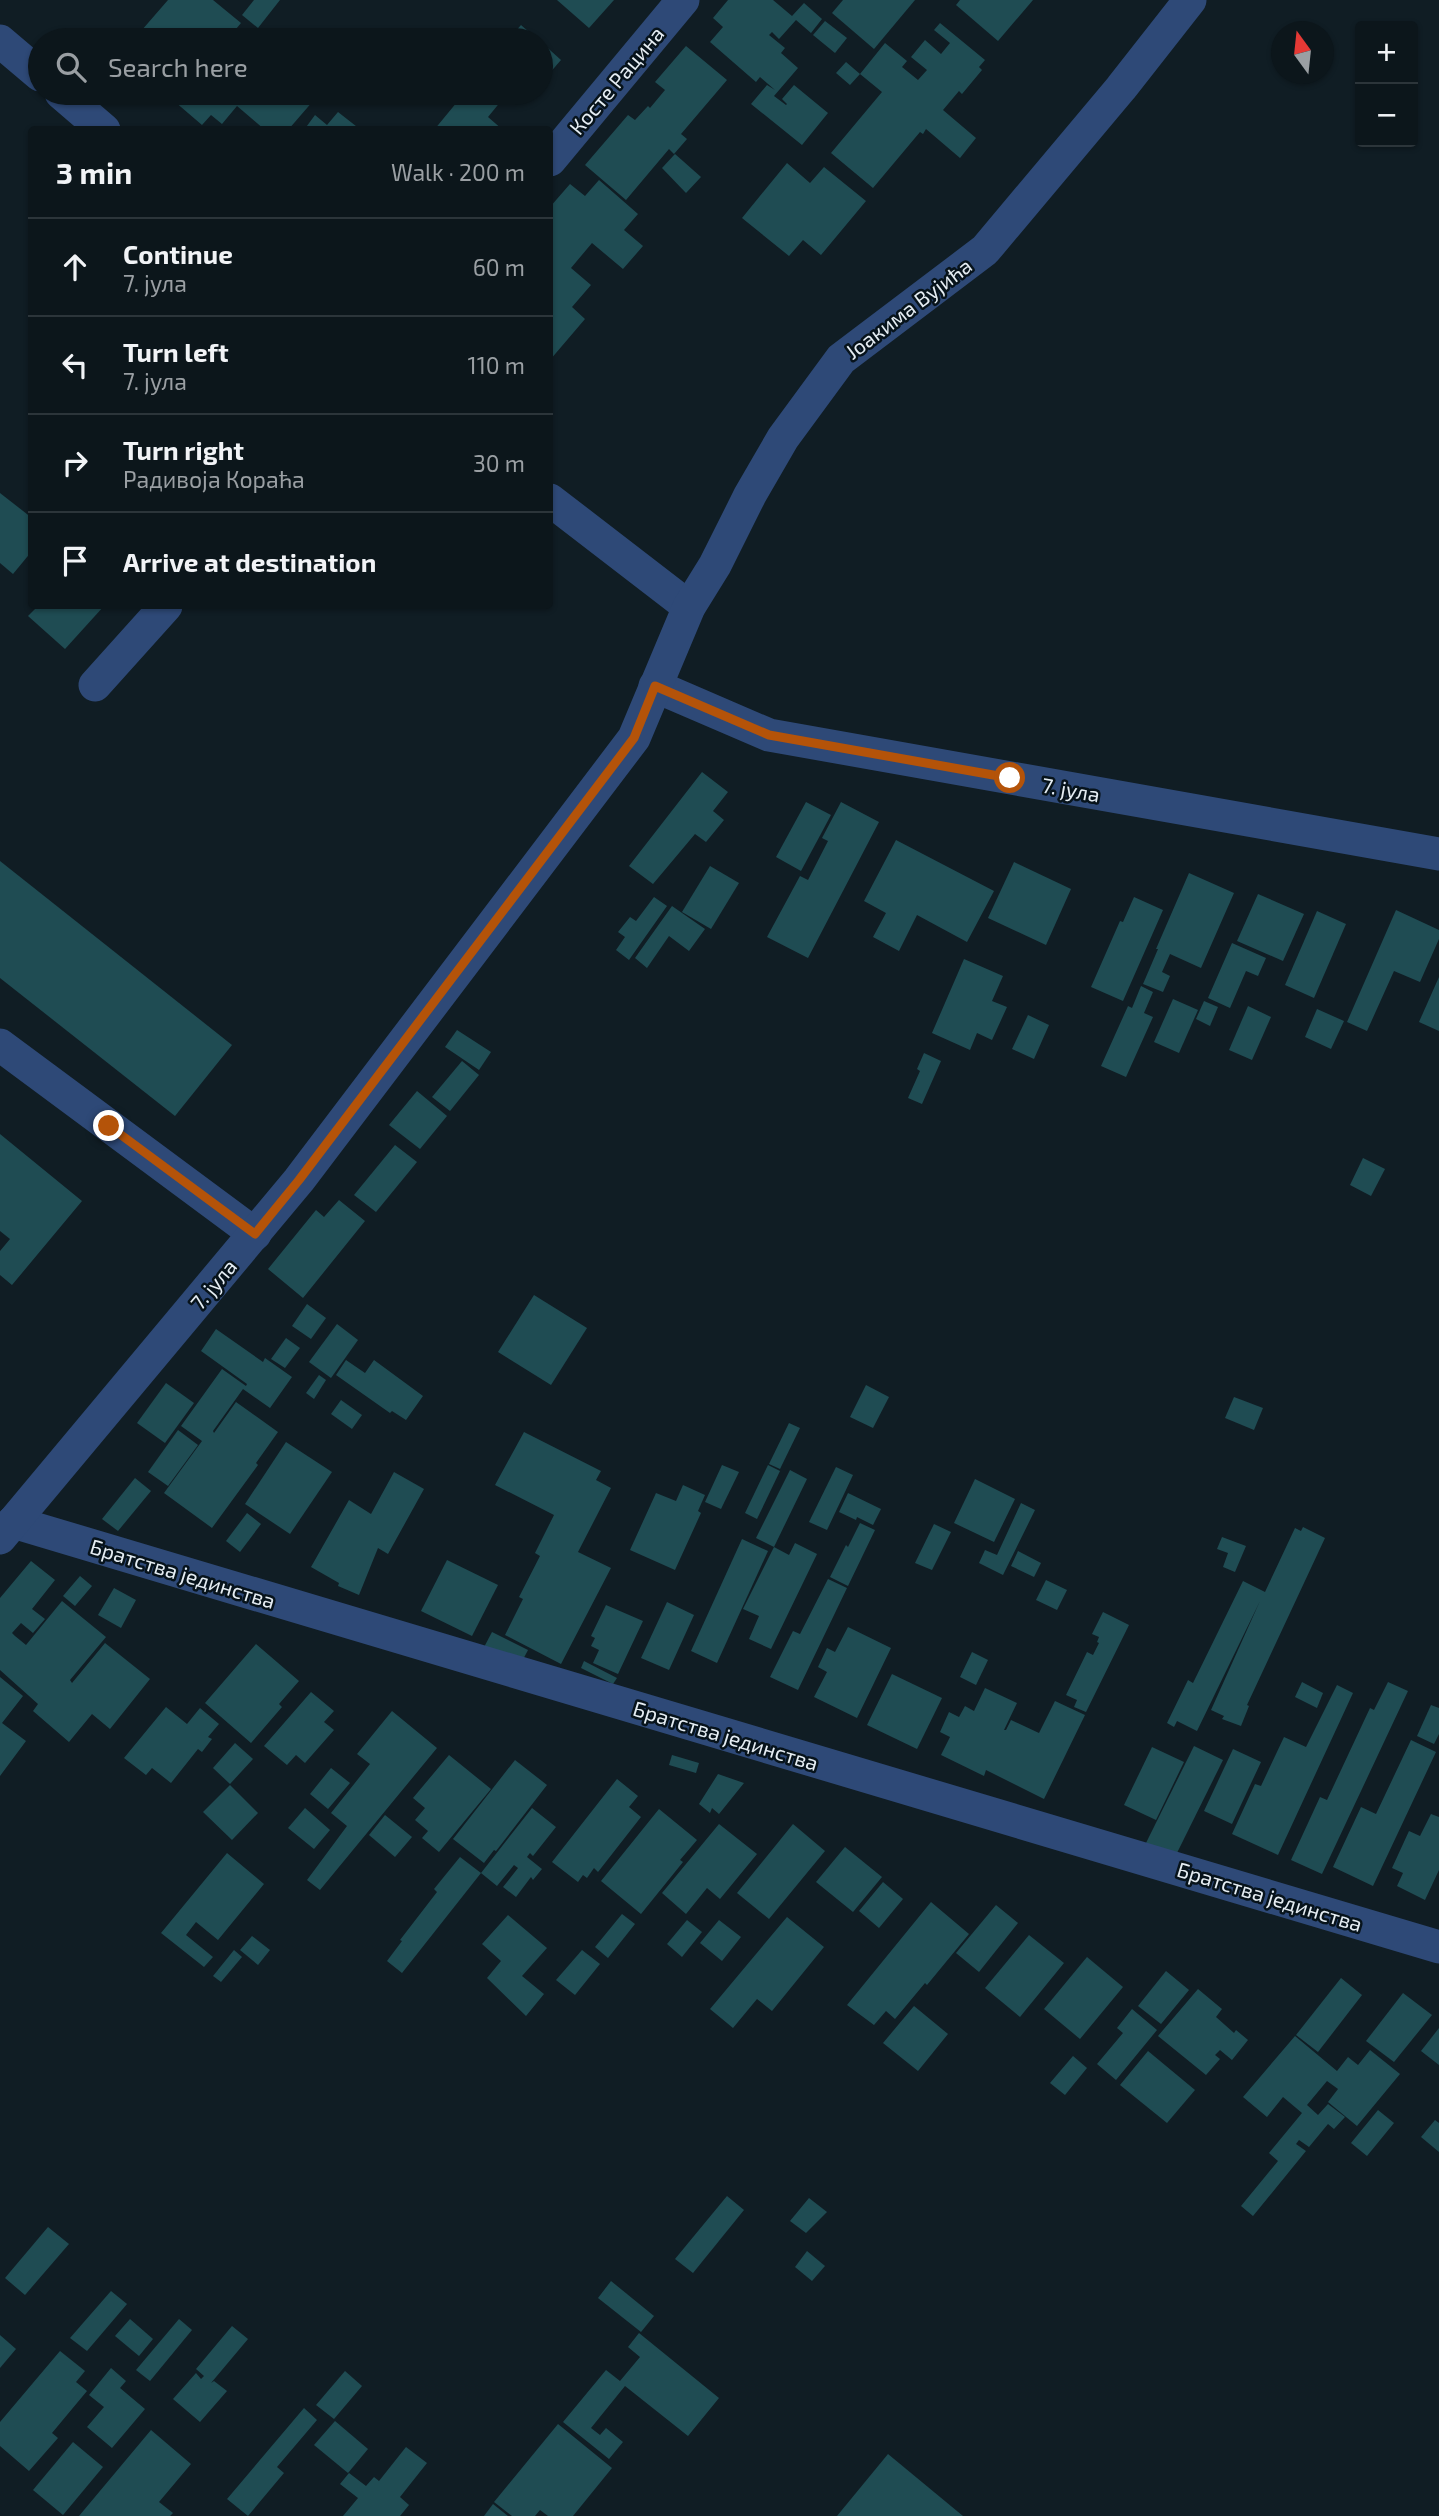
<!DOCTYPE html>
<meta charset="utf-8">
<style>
:root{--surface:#0c161b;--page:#1a2328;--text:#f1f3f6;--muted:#9a9fa3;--line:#2c353a}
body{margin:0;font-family:"Exo 2",sans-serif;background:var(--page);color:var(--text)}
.controls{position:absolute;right:21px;top:21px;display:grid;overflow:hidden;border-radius:7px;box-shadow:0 2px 5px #0004}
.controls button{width:63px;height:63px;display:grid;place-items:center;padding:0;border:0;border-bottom:2px solid var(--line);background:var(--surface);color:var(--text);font:35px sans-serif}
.compass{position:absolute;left:1271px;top:21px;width:63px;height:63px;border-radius:50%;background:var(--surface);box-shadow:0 2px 5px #0004;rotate:345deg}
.stop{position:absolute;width:21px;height:21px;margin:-16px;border:5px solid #b45309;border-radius:50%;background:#fff}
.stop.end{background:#b45309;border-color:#fff;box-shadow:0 2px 7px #0008}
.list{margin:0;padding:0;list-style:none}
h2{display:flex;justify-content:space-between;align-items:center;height:91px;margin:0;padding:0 28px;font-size:30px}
h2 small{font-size:23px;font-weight:400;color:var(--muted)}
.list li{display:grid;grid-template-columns:46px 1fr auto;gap:21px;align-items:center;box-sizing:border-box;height:98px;padding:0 28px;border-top:2px solid var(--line)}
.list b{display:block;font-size:26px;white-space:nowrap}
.list p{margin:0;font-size:23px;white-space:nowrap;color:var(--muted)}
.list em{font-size:23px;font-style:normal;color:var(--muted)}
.icon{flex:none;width:38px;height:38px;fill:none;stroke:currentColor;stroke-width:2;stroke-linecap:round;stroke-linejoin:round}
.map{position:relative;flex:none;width:1439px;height:2516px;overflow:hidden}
.search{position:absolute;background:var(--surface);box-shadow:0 2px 5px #0004;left:28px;top:28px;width:525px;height:77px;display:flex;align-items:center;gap:18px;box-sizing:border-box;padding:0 24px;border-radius:38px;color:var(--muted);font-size:26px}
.panel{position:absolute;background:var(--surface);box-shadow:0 2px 5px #0004;left:28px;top:126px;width:525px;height:483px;border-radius:7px}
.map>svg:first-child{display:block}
</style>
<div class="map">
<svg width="1439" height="2516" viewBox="0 0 1439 2516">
<rect width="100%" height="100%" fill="#101d24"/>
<g fill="#1f4c53">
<path d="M 168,0 L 213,0 L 241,23 L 236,29 L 249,40 L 174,40 L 168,35 L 163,40 L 138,40 L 135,38 Z"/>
<path d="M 254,0 L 280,0 L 258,28 L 242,15 Z"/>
<path d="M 557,0 L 614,0 L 589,28 Z"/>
<path d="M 728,0 L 773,0 L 792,16 L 804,3 L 822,19 L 811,33 L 796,20 L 779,39 L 772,32 L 769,35 L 785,48 L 781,53 L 798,68 L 774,96 L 786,105 L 787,104 L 782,99 L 794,85 L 828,113 L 802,145 L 751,104 L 767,85 L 775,90 L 760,77 L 756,82 L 710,42 L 723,27 L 713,18 Z"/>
<path d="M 843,0 L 915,0 L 874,49 L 832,13 Z"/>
<path d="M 960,0 L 1033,0 L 998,41 L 956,5 Z"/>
<path d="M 825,21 L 847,38 L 835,53 L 813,35 Z"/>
<path d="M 940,23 L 985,60 L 979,67 L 982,70 L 962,94 L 959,91 L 943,110 L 976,138 L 960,158 L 926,129 L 923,134 L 920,132 L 873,188 L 831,153 L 882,92 L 860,74 L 850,85 L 836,73 L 846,62 L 860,74 L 885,43 L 907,61 L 902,67 L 918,80 L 927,70 L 911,57 L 925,40 L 941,54 L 950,43 L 934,30 Z"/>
<path d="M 521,25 L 538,40 L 508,40 Z"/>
<path d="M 541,42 L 561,60 L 541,83 Z"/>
<path d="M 686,46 L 727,80 L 681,134 L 687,139 L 674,154 L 669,149 L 626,200 L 585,165 L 628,115 L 635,120 L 648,106 L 650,108 L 665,90 L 655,82 Z"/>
<path d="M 181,93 L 320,93 L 288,130 L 265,130 L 237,106 L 222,124 L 211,115 L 202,125 L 174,101 Z"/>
<path d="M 457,93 L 503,93 L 506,95 L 488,117 L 503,130 L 434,130 L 462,96 Z"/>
<path d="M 338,112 L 361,130 L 304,130 L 315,115 L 327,125 Z"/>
<path d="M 675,154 L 701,177 L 686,193 L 662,168 Z"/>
<path d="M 787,163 L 810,183 L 824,167 L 866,201 L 821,255 L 803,240 L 789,256 L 742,218 Z"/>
<path d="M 599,180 L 638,214 L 624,230 L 643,246 L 623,269 L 592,243 L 571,268 L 591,285 L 572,307 L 585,319 L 550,360 L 550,207 L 570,184 L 585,196 Z"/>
<path d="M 0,493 L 32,518 L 32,551 L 13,574 L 0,563 Z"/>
<path d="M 38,606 L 104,606 L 65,649 L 28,616 Z"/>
<path d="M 702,772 L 728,792 L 713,811 L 724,820 L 706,842 L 695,834 L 653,884 L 629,866 Z"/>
<path d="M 806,802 L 831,815 L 801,871 L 776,857 Z"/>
<path d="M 841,802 L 879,822 L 808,958 L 767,937 L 800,876 L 808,880 L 828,841 L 822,838 Z"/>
<path d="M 896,840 L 994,891 L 967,942 L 917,915 L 899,951 L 873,937 L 886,913 L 864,901 Z"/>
<path d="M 0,861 L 232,1045 L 175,1116 L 0,978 Z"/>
<path d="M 1014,862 L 1071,889 L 1046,945 L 988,918 Z"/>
<path d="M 710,866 L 739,883 L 711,929 L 682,912 Z"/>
<path d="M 1189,873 L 1234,893 L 1201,968 L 1170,954 L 1162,972 L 1170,976 L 1163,992 L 1143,984 L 1158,949 L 1156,949 Z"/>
<path d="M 1258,894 L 1304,914 L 1283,961 L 1237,941 Z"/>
<path d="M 654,897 L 667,906 L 629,960 L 616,950 L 625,937 L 618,932 L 630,917 L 636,921 Z"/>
<path d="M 1134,897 L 1163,910 L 1123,1001 L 1091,987 L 1120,921 L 1123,922 Z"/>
<path d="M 672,906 L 705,929 L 689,951 L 669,936 L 647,968 L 635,958 Z"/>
<path d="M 1396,910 L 1439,930 L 1439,939 L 1420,982 L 1394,971 L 1367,1031 L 1347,1022 Z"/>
<path d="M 1317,911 L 1346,924 L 1314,998 L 1285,985 Z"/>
<path d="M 1232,943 L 1266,958 L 1258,976 L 1246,971 L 1230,1008 L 1208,998 Z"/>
<path d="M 964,959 L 1003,976 L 992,1001 L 1007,1007 L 992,1040 L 977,1033 L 970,1050 L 932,1033 Z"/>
<path d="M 1439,977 L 1439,1031 L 1419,1022 Z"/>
<path d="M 1141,986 L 1153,992 L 1144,1013 L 1153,1017 L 1126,1077 L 1101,1066 L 1128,1006 L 1132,1008 Z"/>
<path d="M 1173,999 L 1198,1010 L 1179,1053 L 1154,1042 Z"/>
<path d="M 1204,1001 L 1218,1007 L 1210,1026 L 1196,1019 Z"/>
<path d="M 1248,1006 L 1271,1017 L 1252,1060 L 1229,1050 Z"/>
<path d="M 1317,1009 L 1344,1021 L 1331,1049 L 1305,1037 Z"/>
<path d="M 1028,1015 L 1049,1025 L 1034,1059 L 1012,1049 Z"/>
<path d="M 457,1030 L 491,1052 L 479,1070 L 445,1047 Z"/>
<path d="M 924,1053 L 941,1061 L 922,1104 L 908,1098 L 920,1071 L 917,1069 Z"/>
<path d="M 462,1061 L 479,1075 L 450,1111 L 432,1097 Z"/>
<path d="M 417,1091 L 447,1116 L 420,1149 L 389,1125 Z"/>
<path d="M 0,1134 L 82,1201 L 12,1285 L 0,1275 L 0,1251 L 10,1239 L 0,1231 Z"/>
<path d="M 395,1145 L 417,1162 L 376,1212 L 354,1195 Z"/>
<path d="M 1363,1158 L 1385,1169 L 1371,1196 L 1350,1185 Z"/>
<path d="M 339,1200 L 365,1221 L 303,1298 L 268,1269 L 316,1210 L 324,1217 Z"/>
<path d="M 534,1295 L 587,1328 L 551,1385 L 498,1352 Z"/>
<path d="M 307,1304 L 326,1318 L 311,1339 L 292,1326 Z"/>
<path d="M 337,1324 L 358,1340 L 331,1378 L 309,1362 Z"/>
<path d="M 216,1329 L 263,1362 L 265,1358 L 292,1377 L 270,1408 L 243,1389 L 213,1431 L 214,1433 L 236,1402 L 278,1432 L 256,1463 L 258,1465 L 212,1528 L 164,1493 L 202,1441 L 181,1426 L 222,1369 L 246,1386 L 247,1384 L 201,1351 Z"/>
<path d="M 286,1338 L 300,1348 L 285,1368 L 271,1359 Z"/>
<path d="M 346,1360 L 365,1373 L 374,1360 L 423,1396 L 406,1420 L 392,1411 L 390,1413 L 336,1375 Z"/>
<path d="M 319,1375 L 326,1380 L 314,1399 L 306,1393 Z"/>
<path d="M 166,1383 L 194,1403 L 165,1443 L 137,1423 Z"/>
<path d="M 866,1385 L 889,1397 L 873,1428 L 850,1417 Z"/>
<path d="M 1234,1397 L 1263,1408 L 1254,1430 L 1225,1418 Z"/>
<path d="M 341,1400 L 362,1415 L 352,1429 L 331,1414 Z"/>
<path d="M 789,1423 L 800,1428 L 780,1469 L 769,1464 Z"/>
<path d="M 178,1430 L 198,1445 L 168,1486 L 148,1472 Z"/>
<path d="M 524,1432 L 601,1471 L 596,1480 L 611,1488 L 578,1552 L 611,1568 L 561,1664 L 505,1635 L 523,1599 L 519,1597 L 540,1556 L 535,1553 L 554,1515 L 495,1485 Z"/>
<path d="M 286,1442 L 332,1472 L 290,1534 L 245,1504 Z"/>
<path d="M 722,1465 L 739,1472 L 721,1509 L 705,1502 Z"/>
<path d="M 768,1465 L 780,1471 L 757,1519 L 745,1513 Z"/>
<path d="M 836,1467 L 853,1475 L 827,1530 L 809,1522 Z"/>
<path d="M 790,1470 L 807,1479 L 774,1547 L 756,1538 Z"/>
<path d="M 394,1472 L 424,1489 L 388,1554 L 378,1548 L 359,1595 L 338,1586 L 339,1583 L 311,1567 L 349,1500 L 371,1514 Z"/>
<path d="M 135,1478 L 151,1491 L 118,1531 L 102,1519 Z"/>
<path d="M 975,1479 L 1015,1499 L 994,1542 L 954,1523 Z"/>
<path d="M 683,1485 L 705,1495 L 698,1511 L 701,1513 L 675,1570 L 630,1550 L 656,1493 L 676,1501 Z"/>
<path d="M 848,1493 L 881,1509 L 873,1525 L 857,1517 L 856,1520 L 839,1512 Z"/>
<path d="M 1021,1503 L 1035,1510 L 1003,1575 L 979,1563 L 985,1550 L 997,1555 Z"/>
<path d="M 247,1513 L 261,1524 L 240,1552 L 226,1541 Z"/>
<path d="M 860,1523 L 875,1530 L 848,1586 L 830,1577 L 846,1545 L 848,1547 Z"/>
<path d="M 934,1524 L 951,1532 L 932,1570 L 915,1563 Z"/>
<path d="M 1303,1527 L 1325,1538 L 1247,1705 L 1249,1706 L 1241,1726 L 1222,1719 L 1224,1716 L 1211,1710 L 1260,1601 L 1197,1731 L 1177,1721 L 1174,1727 L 1167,1723 L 1188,1680 L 1193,1683 L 1243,1581 L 1265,1592 L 1295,1528 L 1301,1531 Z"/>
<path d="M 1222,1537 L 1246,1546 L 1235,1572 L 1223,1567 L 1228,1553 L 1217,1549 Z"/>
<path d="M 742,1539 L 768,1551 L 717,1663 L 691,1651 Z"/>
<path d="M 795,1543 L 817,1554 L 771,1649 L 749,1639 L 759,1616 L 743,1609 L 774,1547 L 789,1555 Z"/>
<path d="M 1018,1551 L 1041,1563 L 1034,1577 L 1011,1566 Z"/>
<path d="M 447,1560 L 498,1585 L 472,1636 L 421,1611 Z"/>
<path d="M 31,1561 L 55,1580 L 32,1609 L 45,1619 L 33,1633 L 21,1623 L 12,1633 L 15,1636 L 26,1645 L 62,1601 L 106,1637 L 70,1680 L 72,1683 L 105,1643 L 150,1679 L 110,1729 L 92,1714 L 69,1742 L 33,1711 L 38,1704 L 0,1670 L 0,1598 Z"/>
<path d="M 80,1576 L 92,1586 L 75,1606 L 63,1596 Z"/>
<path d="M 828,1579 L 847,1588 L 798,1690 L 770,1677 L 793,1631 L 800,1634 Z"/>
<path d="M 1046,1580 L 1067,1590 L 1057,1610 L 1036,1600 Z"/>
<path d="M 114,1588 L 136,1600 L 121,1628 L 98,1615 Z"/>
<path d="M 667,1602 L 694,1615 L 669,1670 L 641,1658 Z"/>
<path d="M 606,1605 L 643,1621 L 618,1674 L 593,1663 L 599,1650 L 591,1646 L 595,1638 L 591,1636 Z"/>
<path d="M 1103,1612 L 1129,1625 L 1086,1712 L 1074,1707 L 1077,1700 L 1066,1695 L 1087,1652 L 1093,1655 L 1099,1643 L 1097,1642 L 1099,1637 L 1092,1634 Z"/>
<path d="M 848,1627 L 891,1648 L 857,1718 L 814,1697 L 827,1672 L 818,1667 L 827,1648 L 835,1652 Z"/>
<path d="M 492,1632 L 528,1650 L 518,1669 L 482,1651 Z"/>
<path d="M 256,1644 L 299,1681 L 279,1704 L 282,1707 L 251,1743 L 205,1703 Z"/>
<path d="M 972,1652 L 988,1660 L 976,1685 L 960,1677 Z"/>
<path d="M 584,1661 L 617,1678 L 613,1684 L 581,1668 Z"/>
<path d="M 892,1674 L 942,1698 L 917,1749 L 867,1725 Z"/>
<path d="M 0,1677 L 23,1696 L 2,1723 L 26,1741 L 0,1776 Z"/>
<path d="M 1302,1682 L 1323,1693 L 1317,1708 L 1295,1697 Z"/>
<path d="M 1388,1682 L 1408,1691 L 1322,1874 L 1291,1860 L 1320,1797 L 1327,1800 L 1370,1708 L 1374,1710 Z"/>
<path d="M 1337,1685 L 1353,1693 L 1278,1855 L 1232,1834 L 1255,1784 L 1261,1786 L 1284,1737 L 1306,1747 Z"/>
<path d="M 985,1688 L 1017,1703 L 1004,1730 L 1006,1730 L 1011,1720 L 1039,1733 L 1055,1701 L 1085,1715 L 1044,1799 L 986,1770 L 984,1776 L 941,1755 L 950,1737 L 940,1732 L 949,1712 L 959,1717 L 965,1706 L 974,1711 Z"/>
<path d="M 311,1692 L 334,1711 L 324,1722 L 334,1730 L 305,1763 L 296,1755 L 287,1765 L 264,1746 Z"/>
<path d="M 1431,1705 L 1439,1708 L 1439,1734 L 1434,1744 L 1417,1736 Z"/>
<path d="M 166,1707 L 187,1724 L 200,1708 L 219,1724 L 208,1737 L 212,1739 L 202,1752 L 198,1749 L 171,1783 L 152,1768 L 146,1775 L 124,1758 Z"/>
<path d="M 392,1711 L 437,1748 L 320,1890 L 307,1880 L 347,1826 L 331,1813 L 370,1764 L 357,1754 Z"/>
<path d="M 1411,1740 L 1436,1752 L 1373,1886 L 1333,1867 L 1361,1807 L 1376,1814 Z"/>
<path d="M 235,1743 L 253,1759 L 230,1784 L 213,1768 Z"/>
<path d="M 1194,1746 L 1223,1760 L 1175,1857 L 1146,1843 Z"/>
<path d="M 1152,1747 L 1184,1762 L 1156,1820 L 1124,1805 Z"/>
<path d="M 1233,1749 L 1261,1762 L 1232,1824 L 1204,1811 Z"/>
<path d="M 449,1755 L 491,1789 L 439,1852 L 422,1838 L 428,1831 L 415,1820 L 425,1808 L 413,1798 Z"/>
<path d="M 672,1755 L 699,1763 L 696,1773 L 669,1765 Z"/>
<path d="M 515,1760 L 547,1785 L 496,1851 L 494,1850 L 484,1863 L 453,1839 Z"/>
<path d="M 331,1768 L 350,1783 L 328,1809 L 310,1794 Z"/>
<path d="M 718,1774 L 744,1783 L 719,1814 L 712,1808 L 710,1813 L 699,1804 Z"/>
<path d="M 617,1779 L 638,1796 L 629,1807 L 641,1817 L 598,1872 L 594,1868 L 587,1878 L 583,1875 L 578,1882 L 552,1862 Z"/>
<path d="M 230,1785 L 258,1813 L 232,1840 L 203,1812 Z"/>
<path d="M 305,1808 L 330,1830 L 314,1849 L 288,1828 Z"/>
<path d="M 532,1808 L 556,1827 L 533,1856 L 530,1853 L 527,1857 L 542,1869 L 533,1880 L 531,1877 L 516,1897 L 503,1887 L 518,1868 L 514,1865 L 497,1886 L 481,1873 Z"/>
<path d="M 659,1809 L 697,1840 L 680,1860 L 683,1862 L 641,1914 L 601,1881 Z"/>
<path d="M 1431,1814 L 1439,1817 L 1439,1870 L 1425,1900 L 1397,1886 L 1403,1873 L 1392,1868 L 1409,1831 L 1420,1836 Z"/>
<path d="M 385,1815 L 412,1837 L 395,1857 L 369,1835 Z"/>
<path d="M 719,1824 L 757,1854 L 720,1899 L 707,1888 L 686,1914 L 662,1893 Z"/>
<path d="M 793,1824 L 825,1851 L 769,1919 L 737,1893 Z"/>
<path d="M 845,1847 L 882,1877 L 853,1912 L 816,1882 Z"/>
<path d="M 227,1853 L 264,1884 L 218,1940 L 196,1922 L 186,1935 L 213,1957 L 204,1967 L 161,1933 Z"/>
<path d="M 460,1857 L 481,1873 L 402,1973 L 387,1961 L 402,1941 L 400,1940 L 437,1892 L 434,1889 Z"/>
<path d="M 883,1882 L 903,1899 L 879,1928 L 859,1911 Z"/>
<path d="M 931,1902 L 969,1934 L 927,1985 L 925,1983 L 895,2019 L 886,2011 L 874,2025 L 847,2005 Z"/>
<path d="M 996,1905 L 1018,1923 L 979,1972 L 956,1953 Z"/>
<path d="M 622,1914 L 635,1924 L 608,1958 L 595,1947 Z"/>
<path d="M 508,1915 L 547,1948 L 522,1976 L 544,1994 L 526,2016 L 487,1978 L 501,1961 L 482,1944 Z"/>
<path d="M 787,1917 L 824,1947 L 772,2011 L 757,1999 L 733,2028 L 710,2009 Z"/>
<path d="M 687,1920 L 702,1932 L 682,1957 L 667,1944 Z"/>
<path d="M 719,1920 L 741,1937 L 722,1961 L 700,1943 Z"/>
<path d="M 1029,1935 L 1064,1963 L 1020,2017 L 985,1988 Z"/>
<path d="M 252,1936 L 270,1950 L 258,1965 L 240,1950 Z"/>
<path d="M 234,1950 L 242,1957 L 221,1982 L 213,1976 Z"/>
<path d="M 582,1950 L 600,1964 L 575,1995 L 556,1980 Z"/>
<path d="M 1087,1957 L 1123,1987 L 1080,2039 L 1044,2009 Z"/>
<path d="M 1166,1971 L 1189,1990 L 1161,2024 L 1138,2006 Z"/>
<path d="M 1341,1978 L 1362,1995 L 1318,2052 L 1296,2035 Z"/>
<path d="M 1198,1989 L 1222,2009 L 1216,2017 L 1234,2033 L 1236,2030 L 1248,2040 L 1232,2060 L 1220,2050 L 1215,2055 L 1220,2059 L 1206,2075 L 1158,2036 Z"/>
<path d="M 1403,1993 L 1432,2015 L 1394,2062 L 1366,2041 Z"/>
<path d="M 914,2006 L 948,2034 L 918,2071 L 883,2043 Z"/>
<path d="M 1132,2009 L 1157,2030 L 1116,2080 L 1097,2064 L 1123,2033 L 1117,2028 Z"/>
<path d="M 1439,2028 L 1439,2065 L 1421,2051 Z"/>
<path d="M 1295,2036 L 1337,2071 L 1348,2057 L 1358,2065 L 1370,2050 L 1400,2074 L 1357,2126 L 1328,2102 L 1338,2089 L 1327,2081 L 1307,2105 L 1318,2115 L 1328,2104 L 1345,2117 L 1334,2129 L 1328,2124 L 1309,2147 L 1299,2140 L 1296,2144 L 1306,2151 L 1253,2216 L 1241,2206 L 1278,2161 L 1269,2153 L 1302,2113 L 1283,2097 L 1267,2117 L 1243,2097 Z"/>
<path d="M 1148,2051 L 1195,2090 L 1167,2123 L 1120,2085 Z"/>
<path d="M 1073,2056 L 1087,2068 L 1065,2095 L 1050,2083 Z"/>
<path d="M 1378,2110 L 1394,2123 L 1367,2156 L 1351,2143 Z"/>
<path d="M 1435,2120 L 1439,2123 L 1439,2152 L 1421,2137 Z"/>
<path d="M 727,2196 L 744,2210 L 693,2273 L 675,2259 Z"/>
<path d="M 809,2198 L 827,2212 L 806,2233 L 790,2221 Z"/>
<path d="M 48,2227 L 69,2244 L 25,2295 L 5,2278 Z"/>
<path d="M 807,2251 L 825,2266 L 812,2281 L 795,2267 Z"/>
<path d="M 611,2281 L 654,2316 L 641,2332 L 598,2298 Z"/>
<path d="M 111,2291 L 127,2304 L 87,2351 L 70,2338 Z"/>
<path d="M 130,2319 L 153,2339 L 139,2356 L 115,2336 Z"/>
<path d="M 179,2319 L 192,2330 L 150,2381 L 136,2370 Z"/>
<path d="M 232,2326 L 248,2339 L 211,2383 L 214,2381 L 227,2391 L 200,2422 L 173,2399 L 196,2373 L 201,2379 L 204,2376 L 196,2369 Z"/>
<path d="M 639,2333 L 719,2398 L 688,2436 L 625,2386 L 591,2428 L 600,2435 L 606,2428 L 623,2442 L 609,2459 L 563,2422 L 606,2370 L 620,2381 L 640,2357 L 628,2347 Z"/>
<path d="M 0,2335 L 16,2349 L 0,2368 Z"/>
<path d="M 60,2351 L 85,2371 L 76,2382 L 87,2391 L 52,2433 L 58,2438 L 29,2471 L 0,2446 L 0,2422 Z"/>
<path d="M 111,2368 L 126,2381 L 120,2388 L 145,2409 L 112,2448 L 87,2427 L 104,2407 L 89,2395 Z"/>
<path d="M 345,2371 L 362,2386 L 334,2419 L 316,2405 Z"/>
<path d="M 304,2408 L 317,2420 L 277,2467 L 284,2473 L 248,2516 L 227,2499 Z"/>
<path d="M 335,2421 L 368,2449 L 348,2473 L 314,2445 Z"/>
<path d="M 558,2424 L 612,2468 L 573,2516 L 548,2516 L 540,2510 L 535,2516 L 512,2516 L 494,2502 Z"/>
<path d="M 151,2430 L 191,2464 L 159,2502 L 173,2513 L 170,2516 L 79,2516 Z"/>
<path d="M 73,2442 L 103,2467 L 63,2515 L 33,2490 Z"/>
<path d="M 406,2447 L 427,2463 L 400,2497 L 409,2505 L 400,2516 L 343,2516 L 358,2498 L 340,2484 L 349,2473 L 366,2486 L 374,2477 L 379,2481 Z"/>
<path d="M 888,2454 L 963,2516 L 837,2516 Z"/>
<path d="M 493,2504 L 508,2516 L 484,2516 Z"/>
</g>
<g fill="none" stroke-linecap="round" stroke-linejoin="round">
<g stroke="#2e4977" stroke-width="33">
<path d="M 0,41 L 40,75"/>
<path d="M 61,93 L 104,130"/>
<path d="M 550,160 L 683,0"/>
<path d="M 550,500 L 689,607"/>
<path d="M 95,685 L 166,606"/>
<path d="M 655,686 L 769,735 L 1439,854"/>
<path d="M 0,1045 L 255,1234"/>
<path d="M 13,1522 L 1439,1947"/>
<path d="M 0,1538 L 299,1180 L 634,738 L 689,607 L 715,565 L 750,495 L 783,438 L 841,359 L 985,250 L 1121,88 L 1190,0"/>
</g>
</g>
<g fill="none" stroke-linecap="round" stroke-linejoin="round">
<path stroke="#b45309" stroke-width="9" d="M 109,1126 L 255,1234 L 299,1180 L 634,738 L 655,686 L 769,735 L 1010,778"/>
</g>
<g text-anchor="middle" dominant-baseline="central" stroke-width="5" stroke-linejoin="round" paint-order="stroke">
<g font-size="21" fill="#e5edf3" stroke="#07131b">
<text transform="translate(616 80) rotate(-50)">Косте Рацина</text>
<text transform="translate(908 308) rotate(-37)">Јоакима Вујића</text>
<text transform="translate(1071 789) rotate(10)">7. јула</text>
<text transform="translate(213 1284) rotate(-50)">7. јула</text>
<text transform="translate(183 1573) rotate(17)">Братства јединства</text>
<text transform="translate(726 1735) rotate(17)">Братства јединства</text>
<text transform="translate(1270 1896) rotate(17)">Братства јединства</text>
</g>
</g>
</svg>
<div class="controls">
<button>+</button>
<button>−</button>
</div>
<svg class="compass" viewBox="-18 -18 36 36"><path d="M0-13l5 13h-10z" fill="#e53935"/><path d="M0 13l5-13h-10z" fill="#9a9fa3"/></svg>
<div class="stop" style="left:1010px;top:778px"></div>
<div class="stop end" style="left:109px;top:1126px"></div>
<div class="search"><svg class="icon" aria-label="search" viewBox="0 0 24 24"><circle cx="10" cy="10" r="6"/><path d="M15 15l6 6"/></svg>Search here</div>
<section class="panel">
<h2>3 min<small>Walk · 200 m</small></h2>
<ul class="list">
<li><svg class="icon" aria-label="ahead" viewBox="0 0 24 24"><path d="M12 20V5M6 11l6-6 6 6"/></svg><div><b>Continue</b><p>7. јула</p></div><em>60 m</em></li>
<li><svg class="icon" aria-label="left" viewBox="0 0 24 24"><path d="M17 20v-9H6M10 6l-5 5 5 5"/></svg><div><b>Turn left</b><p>7. јула</p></div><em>110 m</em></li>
<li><svg class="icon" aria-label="right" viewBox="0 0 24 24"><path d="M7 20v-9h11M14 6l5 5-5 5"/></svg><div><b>Turn right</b><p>Радивоја Кораћа</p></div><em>30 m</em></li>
<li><svg class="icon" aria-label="arrive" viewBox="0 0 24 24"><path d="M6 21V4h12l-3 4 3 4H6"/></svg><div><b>Arrive at destination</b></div></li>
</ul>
</section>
</div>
